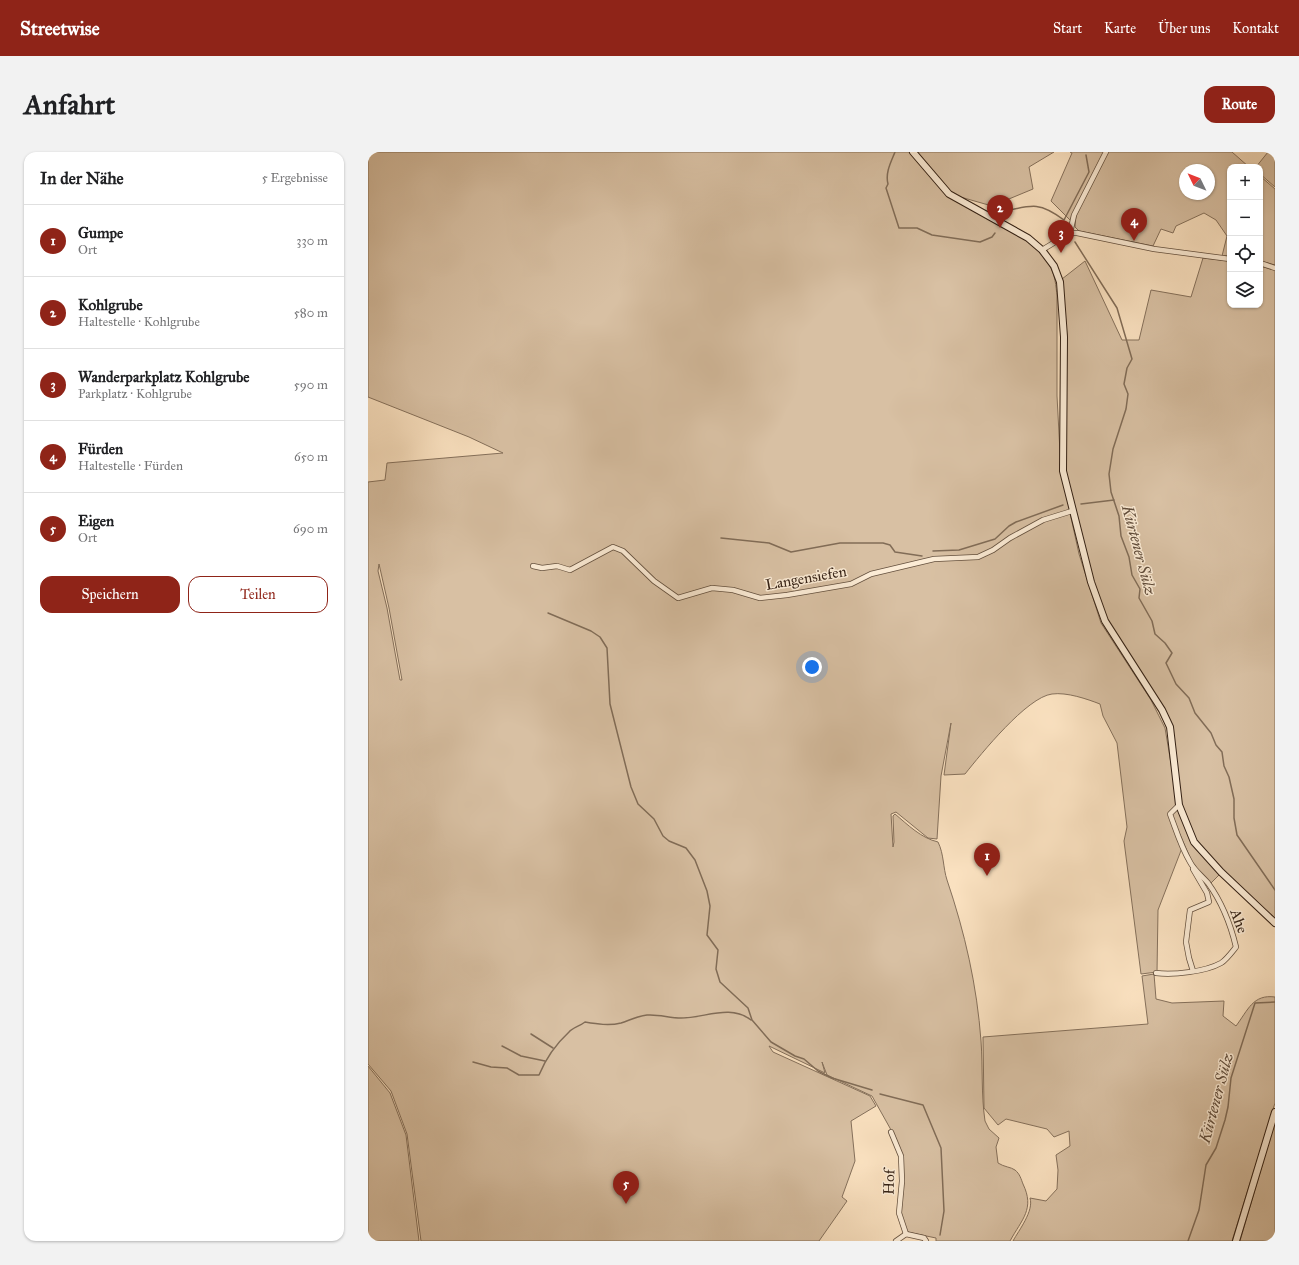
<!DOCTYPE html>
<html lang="de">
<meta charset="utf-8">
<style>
:root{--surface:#fff;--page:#f2f2f2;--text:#202124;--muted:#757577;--line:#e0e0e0;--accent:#8f2418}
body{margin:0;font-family:"IM FELL Great Primer",serif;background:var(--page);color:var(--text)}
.controls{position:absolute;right:12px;top:12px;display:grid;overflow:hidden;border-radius:8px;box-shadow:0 1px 3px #0004}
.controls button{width:36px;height:36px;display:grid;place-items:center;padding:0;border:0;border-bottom:1px solid var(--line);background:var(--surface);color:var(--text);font:20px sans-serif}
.compass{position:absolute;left:811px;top:12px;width:36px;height:36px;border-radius:50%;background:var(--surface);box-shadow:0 1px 3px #0004;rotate:313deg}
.you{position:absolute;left:444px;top:515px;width:14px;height:14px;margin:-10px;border:3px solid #fff;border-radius:50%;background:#1a73e8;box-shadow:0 0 0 6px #1a73e833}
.badge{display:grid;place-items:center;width:26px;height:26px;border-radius:50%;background:var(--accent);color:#fff;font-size:13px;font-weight:700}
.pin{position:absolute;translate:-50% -33px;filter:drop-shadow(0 1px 2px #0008)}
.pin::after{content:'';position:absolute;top:21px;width:14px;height:12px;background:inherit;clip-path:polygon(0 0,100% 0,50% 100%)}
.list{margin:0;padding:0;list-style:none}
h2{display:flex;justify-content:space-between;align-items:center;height:52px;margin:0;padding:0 16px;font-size:17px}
h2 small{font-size:13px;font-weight:400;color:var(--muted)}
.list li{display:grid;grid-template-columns:26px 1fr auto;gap:12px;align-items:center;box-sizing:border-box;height:72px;padding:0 16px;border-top:1px solid var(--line)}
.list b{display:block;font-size:15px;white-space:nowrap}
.list p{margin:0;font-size:13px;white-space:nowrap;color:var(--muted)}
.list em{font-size:13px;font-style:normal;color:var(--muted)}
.actions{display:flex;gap:8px;padding:12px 16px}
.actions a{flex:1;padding:9px 0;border:1px solid var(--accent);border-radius:12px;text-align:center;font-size:14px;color:var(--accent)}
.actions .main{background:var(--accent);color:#fff}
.icon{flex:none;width:22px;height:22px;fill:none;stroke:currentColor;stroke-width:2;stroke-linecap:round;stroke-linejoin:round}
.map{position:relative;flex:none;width:907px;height:1089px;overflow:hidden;border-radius:12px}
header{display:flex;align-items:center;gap:24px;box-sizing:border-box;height:56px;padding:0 20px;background:var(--accent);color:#fff}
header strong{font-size:19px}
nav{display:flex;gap:22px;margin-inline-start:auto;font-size:14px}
.intro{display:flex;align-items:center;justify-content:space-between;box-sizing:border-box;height:96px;padding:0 24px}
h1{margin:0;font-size:28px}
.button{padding:10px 18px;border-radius:12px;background:var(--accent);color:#fff;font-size:14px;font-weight:700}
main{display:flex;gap:24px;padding:0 24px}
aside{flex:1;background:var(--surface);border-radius:12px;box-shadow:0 1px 3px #0004}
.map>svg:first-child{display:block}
</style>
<header>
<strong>Streetwise</strong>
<nav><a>Start</a><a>Karte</a><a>Über uns</a><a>Kontakt</a></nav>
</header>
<div class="intro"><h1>Anfahrt</h1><a class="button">Route</a></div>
<main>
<aside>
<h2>In der Nähe<small>5 Ergebnisse</small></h2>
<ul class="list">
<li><span class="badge">1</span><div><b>Gumpe</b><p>Ort</p></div><em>330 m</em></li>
<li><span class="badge">2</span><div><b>Kohlgrube</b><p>Haltestelle · Kohlgrube</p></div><em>580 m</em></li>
<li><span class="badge">3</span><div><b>Wanderparkplatz Kohlgrube</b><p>Parkplatz · Kohlgrube</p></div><em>590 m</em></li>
<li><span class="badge">4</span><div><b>Fürden</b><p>Haltestelle · Fürden</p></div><em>650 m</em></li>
<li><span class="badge">5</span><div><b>Eigen</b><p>Ort</p></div><em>690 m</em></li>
</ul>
<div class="actions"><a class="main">Speichern</a><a>Teilen</a></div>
</aside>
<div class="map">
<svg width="907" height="1089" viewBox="0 0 907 1089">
<rect width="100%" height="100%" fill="#fae1c0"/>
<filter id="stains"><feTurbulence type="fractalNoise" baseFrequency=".005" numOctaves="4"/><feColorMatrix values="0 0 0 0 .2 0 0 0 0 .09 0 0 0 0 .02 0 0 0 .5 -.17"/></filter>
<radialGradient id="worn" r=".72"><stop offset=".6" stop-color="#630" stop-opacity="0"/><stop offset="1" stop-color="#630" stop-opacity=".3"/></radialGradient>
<g fill="#d8c0a3" stroke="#85705b" fill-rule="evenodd">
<path d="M 0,0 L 686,0 L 661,15 L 665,37 L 624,54 L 582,42 C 608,58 671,88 682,114 C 687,123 688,134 689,144 L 689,244 L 693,319 L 702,359 L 675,366 L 609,406 L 676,369 L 702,361 L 711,402 L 733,471 L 783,548 L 797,576 L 810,653 L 802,661 L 814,696 L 790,758 L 789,820 L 773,822 L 756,689 L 759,675 L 749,591 L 735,564 L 732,552 C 719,547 699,540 684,542 C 659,545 613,602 597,622 L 576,623 L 583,571 L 573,624 L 569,687 L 560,686 L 528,660 L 523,662 L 525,695 L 526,690 L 525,664 L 527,662 C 540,673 553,686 570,690 C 576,702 575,716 579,728 C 597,781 609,834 613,889 C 615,916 613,942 617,969 L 621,977 L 631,986 L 628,995 L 630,1011 C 636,1015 643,1015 647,1018 C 652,1022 653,1027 655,1032 C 667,1057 654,1067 642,1089 L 568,1089 L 568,1086 L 539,1080 L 532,1060 L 534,1003 L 527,985 L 504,944 L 459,923 L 454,910 L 457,921 L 401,894 L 405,900 L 502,944 L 508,954 L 483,969 L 487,1009 L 474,1045 L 479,1049 L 451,1089 L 53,1089 L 39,982 L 23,939 L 0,912 L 0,330 L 17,328 L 19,311 L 135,301 L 101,285 L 0,245 ZM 11,412 L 21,456 L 34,528 L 32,528 L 19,456 L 10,419 Z"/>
<path d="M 702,0 L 737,0 L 702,68 L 683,49 L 704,1 Z"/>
<path d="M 740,0 L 864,0 L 881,15 L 862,15 L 862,104 L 854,104 L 859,84 L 848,68 L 836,61 L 808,74 L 805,81 L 793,77 L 785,94 L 711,79 L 707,75 L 708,63 ZM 817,18 L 841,18 L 841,42 L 817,42 Z"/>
<path d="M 900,0 L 907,0 L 907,35 L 892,22 L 892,15 L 888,15 Z"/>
<path d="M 892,24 L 907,37 L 907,113 L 892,109 Z"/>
<path d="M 835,106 L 862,109 L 862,153 L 892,153 L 892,114 L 907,118 L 907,766 L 854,718 L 827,690 L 812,653 L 803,574 L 739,469 L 724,429 L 697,318 L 699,183 L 694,127 L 717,109 L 754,188 L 771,188 L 783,138 L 823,145 Z"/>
<path d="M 810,654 L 826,691 L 853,721 L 842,732 L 824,710 L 803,662 Z"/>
<path d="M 786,822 L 788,847 L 804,851 L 856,849 L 855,864 L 868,874 C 880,858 885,842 907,845 L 907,951 L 864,1089 L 645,1089 C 651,1078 666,1059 662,1046 L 678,1049 L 689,1037 L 690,1018 L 688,1003 L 702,994 L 701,979 L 686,985 L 679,977 L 638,967 L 630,973 L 616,956 L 615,885 L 780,872 L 774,824 Z"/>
<path d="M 0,914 L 22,941 L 38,983 L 51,1089 L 0,1089 Z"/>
<path d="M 907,969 L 907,1089 L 872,1089 Z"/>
</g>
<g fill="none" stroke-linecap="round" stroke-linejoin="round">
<g stroke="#816c57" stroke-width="1.5">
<path d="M 527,0 C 523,10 517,21 520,32 L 518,36 L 531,76 L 549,76 L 564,83 L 612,90 L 624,85 L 627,81"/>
<path d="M 634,60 C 663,53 671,49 696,68 L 721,20 L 718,3"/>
<path d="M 707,90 L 749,156 L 764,207 L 759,216 L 756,232 L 760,242 L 758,257 L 745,297 L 741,322 L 743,340 L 751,364 L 753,384 L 761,405 L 764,423 L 772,437 L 771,446 L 784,469 L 787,482 L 797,491 L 804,501 L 798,511 L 808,532 L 821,546 L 827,561 L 843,581 L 848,593 L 854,600 L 856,614 L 861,625 L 866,647 L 866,666 L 869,683 L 907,738"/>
<path d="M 713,352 L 746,348"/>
<path d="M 353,386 L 401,391 L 423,400 L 472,391 L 515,391 L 522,393 L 527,400 L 554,404"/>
<path d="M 565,399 L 591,398 L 627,387 L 641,374 L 648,370 L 695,353"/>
<path d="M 180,461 L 223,479 L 232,485 L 239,496 L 242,552 L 263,635 L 270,652 L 286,667 L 295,684 L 301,689 L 318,696 L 327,708 L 339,739 L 342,754 L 339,783 L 350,798 L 348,817 L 352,830 L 380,856 L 384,868 L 403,890 L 427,904 L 436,907 L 450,919 L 464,926 L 504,938"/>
<path d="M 163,882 L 185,896"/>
<path d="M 134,894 L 153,904 L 177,909"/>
<path d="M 105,910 L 123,915 L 139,916 L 151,923 L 171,923 C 178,906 188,892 201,880 C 204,876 212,874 217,870 C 229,872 241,874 253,871 C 262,868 270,864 279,863 C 291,862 301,866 313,866 C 337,866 362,852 383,868"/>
<path d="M 512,942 L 555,953 L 573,996 L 576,1059 L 572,1083"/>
<path d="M 820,1089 L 831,1058 L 838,1013 L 848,996 L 857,968 L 860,955 L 863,926 L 887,851 L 907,850"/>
</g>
<g stroke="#64503e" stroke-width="6">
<g id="minor">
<path d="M 702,81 L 706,63 L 738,0"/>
<path d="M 674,98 L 702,81 L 709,81 L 786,97 L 862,107"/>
<path d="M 892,111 L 907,116"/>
<path d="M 165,414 L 174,416 L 189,414 L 202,418 L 245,395 L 255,399 L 286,429 L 310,446 L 344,436 L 365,438 L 392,446 L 419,443 L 483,432 L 503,422 L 566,407 L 610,405 L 625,398 L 642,386 L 675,368 L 704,359"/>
<path d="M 825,717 L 839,741 L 841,750 L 822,758 L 818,790 L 821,806 L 825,819"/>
<path d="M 788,821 C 805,823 837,820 853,811 C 858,808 864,800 868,795 C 863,774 853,749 840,731 C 834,724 826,718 822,710 C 813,695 808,678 802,662 L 811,653"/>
<path d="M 523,980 L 533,1004 L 534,1029 L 531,1061 L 538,1082"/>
<path d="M 538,1082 L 556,1086 L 558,1089"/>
<path d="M 528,1089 L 538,1082"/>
</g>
</g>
<g stroke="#321f13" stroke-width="8">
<g id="secondary">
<path d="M 545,0 L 581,42 L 660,86 L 674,98 L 686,114 L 692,130 L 696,185 L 695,319 L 723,430 L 737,469 L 794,558 L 802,575 L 811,653 L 826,690 L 853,720 L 907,771"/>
<path d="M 868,1089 L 907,960"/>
</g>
</g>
<use href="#minor" stroke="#fcecd6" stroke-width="4.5"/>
<use href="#secondary" stroke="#fcecd6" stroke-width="6"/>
</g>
<g text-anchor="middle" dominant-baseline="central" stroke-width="3" stroke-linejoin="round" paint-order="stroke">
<g font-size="15" fill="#321f13" stroke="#fcecd6">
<text transform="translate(438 426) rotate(-10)">Langensiefen</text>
<text transform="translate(871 769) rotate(69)">Ahe</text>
<text transform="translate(521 1030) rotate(-88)">Hof</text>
</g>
<g font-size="16" font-style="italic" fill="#604c3b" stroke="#fcecd6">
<text transform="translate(771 398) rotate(75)">Kürtener Sülz</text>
<text transform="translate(848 946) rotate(-75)">Kürtener Sülz</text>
</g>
</g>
<rect width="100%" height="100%" filter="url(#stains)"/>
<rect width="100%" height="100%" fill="url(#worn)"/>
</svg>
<div class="controls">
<button>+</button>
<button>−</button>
<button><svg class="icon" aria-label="locate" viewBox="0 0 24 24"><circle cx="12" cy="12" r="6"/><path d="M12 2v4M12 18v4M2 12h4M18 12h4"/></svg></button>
<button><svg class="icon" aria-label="layers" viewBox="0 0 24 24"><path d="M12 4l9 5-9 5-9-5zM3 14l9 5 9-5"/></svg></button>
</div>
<svg class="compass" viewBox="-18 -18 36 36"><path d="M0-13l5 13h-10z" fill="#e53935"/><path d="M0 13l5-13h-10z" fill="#757577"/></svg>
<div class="you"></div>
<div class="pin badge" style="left:619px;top:724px">1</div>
<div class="pin badge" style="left:632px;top:76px">2</div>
<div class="pin badge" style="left:693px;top:101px">3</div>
<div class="pin badge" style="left:766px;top:89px">4</div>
<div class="pin badge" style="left:258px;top:1052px">5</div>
</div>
</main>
